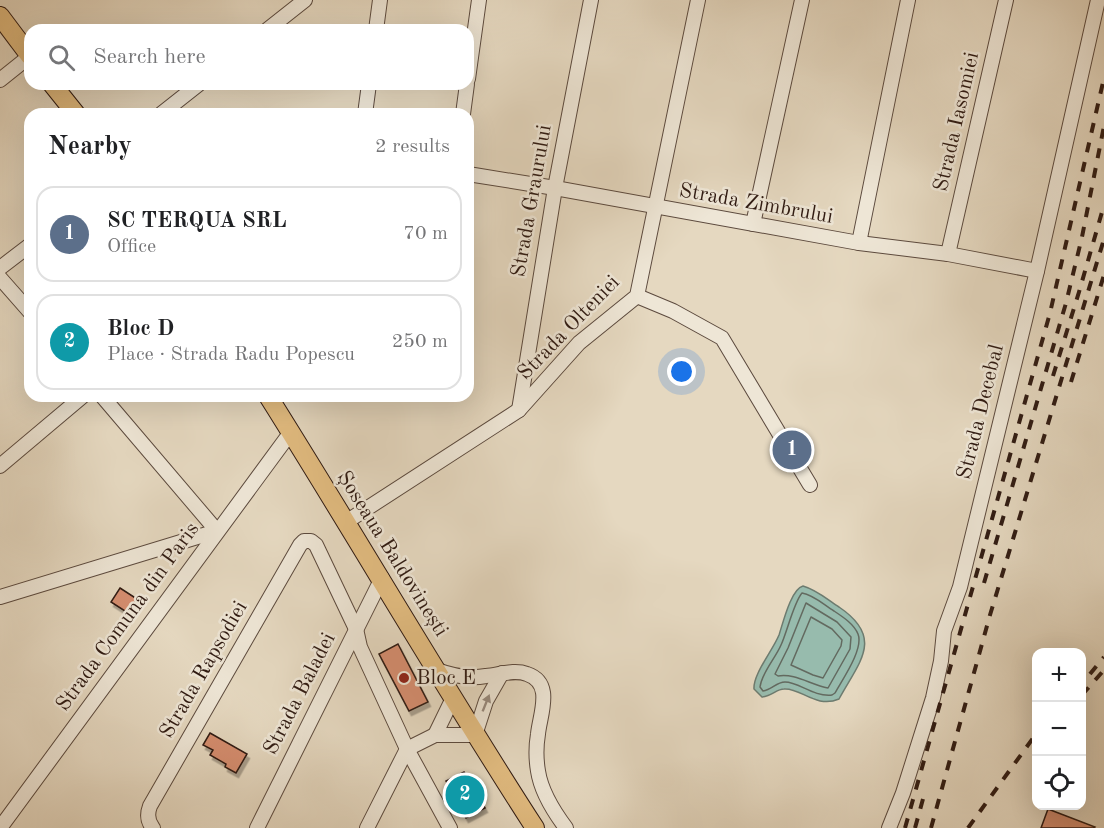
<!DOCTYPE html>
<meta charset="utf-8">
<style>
:root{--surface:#fff;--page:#f6f6f6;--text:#202124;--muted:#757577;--line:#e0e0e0;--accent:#d93025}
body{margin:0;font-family:"Old Standard TT",serif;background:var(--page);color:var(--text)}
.controls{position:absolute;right:18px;bottom:18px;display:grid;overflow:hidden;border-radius:12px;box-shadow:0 6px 24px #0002}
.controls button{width:54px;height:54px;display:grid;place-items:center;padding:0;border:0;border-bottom:2px solid var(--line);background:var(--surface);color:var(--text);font:30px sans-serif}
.you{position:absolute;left:682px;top:372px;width:21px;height:21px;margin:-15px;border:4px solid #fff;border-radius:50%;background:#1a73e8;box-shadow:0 0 0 9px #1a73e833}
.badge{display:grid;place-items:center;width:39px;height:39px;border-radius:50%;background:var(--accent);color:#fff;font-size:20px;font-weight:700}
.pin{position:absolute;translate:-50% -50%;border:3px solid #fff;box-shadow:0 2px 6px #0006}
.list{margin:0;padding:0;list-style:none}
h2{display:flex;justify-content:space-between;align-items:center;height:78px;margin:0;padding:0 24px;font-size:26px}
h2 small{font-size:20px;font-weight:400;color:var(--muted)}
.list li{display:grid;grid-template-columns:39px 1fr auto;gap:18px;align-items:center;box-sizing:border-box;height:96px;margin:0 12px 12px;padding:0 12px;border:2px solid var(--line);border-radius:18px}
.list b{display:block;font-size:22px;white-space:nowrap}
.list p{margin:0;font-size:20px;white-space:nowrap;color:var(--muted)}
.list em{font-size:20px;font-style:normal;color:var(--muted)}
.icon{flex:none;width:33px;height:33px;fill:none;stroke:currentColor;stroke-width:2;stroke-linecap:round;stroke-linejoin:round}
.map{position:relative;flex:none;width:1104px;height:828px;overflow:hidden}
.search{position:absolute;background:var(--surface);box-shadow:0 6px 24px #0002;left:24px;top:24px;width:450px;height:66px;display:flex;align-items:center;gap:15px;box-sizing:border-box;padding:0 21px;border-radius:18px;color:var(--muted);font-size:22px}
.panel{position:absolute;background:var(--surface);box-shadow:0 6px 24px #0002;left:24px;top:108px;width:450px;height:294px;border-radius:18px}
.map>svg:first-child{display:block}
</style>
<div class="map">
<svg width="1104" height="828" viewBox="0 0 1104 828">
<defs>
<filter id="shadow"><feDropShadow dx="2.5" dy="4.5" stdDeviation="0" flood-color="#0004"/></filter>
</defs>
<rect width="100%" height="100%" fill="#e5d8c0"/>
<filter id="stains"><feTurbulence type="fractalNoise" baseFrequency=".00333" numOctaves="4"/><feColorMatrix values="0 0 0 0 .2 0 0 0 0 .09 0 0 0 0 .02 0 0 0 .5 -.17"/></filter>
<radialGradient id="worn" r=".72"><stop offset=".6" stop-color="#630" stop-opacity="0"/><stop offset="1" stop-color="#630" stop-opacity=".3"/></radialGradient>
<path fill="#97bbad" stroke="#6d7b6f" stroke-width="1.5" d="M 803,586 C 817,590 828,600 839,607 C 885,638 859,662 839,699 C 816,709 800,687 784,689 C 776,689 773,696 762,697 L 754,689 C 753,674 773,650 779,635 C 783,623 791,589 803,586 Z"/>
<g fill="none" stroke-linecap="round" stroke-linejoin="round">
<g stroke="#636a60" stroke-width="1.5">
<path d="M 802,593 C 814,595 824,605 834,611 C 843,617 854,624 858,634 C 864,649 842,680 835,693 L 832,695 C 813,697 799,682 785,682 C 776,682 772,690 763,691 L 760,687 C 762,672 775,659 781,645 C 787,632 794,602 802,593 Z"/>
<path d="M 806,603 L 837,622 L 851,637 L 850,649 L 828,688 C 811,685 795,673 778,676 L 775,674 L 788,648 Z"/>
<path d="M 811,617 L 832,629 L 842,640 L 841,646 L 823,678 L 813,675 L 791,665 Z"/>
</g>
</g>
<g fill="#d68e70" stroke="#2f1a12" stroke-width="1.5" filter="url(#shadow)">
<path d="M 120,588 L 137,599 L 128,613 L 111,602 Z"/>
<path d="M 398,644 L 428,702 L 409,711 L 379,654 Z"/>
<path d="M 210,733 L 247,754 L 236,773 L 225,767 L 226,764 L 210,755 L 213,750 L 203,745 Z"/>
<path d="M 464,772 L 485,808 L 466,818 L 446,781 Z"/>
<path d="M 1048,809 L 1095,827 L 1094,828 L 1041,828 Z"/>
</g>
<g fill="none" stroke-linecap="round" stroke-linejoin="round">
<g stroke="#5c4a3e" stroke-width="16">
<g id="minor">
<path d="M 267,30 L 305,0"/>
<path d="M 376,30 L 380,0"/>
<path d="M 468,79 L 479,0"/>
<path d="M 0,80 L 30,56"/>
<path d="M 161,114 L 199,84"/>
<path d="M 365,114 L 369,84"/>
<path d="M 463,114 L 467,84"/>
<path d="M 468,174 L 555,188 L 859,243 L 948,254 L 1037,271"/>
<path d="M 753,224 L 802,0"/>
<path d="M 859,243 L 908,0"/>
<path d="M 948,254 L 1006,0"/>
<path d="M 0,268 L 30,245"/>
<path d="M 0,278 L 30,312"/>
<path d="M 637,296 L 673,311 L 722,338 L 810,485"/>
<path d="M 519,410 L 555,188 L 591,0"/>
<path d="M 0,466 L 83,396"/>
<path d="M 346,522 L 519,410 L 579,343 L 637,296 L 698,0"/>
<path d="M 0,597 L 217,531 L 102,396"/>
<path d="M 437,670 C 453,676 469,679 486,676 C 499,675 514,669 527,674 C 554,683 540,714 538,734 C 536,746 536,759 538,771 C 541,791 554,812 566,828"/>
<path d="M 435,735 L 453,698"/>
<path d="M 0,828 L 291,432"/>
<path d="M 153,828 C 147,821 147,814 150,806 L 300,545 L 304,541 L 311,541 L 316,545 L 356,629 L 360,647 L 407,749 L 450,828"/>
<path d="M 257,828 L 382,578"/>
<path d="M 367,828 L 407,749 L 435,735 L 475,735 L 486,701 L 502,673"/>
<path d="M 889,828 L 903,793 L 933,698 L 941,661 L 944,631 L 960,587 L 1037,271 L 1098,0"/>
</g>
</g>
<g stroke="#2f1a12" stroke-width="20">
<g id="major">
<path d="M 0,16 L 30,56"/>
<path d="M 52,84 L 76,114"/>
<path d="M 268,396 C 358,539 443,686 535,828"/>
</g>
</g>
<use href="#minor" stroke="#eee6d6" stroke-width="14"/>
<use href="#major" stroke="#e2bc80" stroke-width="18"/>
<g stroke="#2f1a12" stroke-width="4" stroke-dasharray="10 10" stroke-linecap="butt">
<path d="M 1053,376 L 1079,292 L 1104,205"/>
<path d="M 1071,382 L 1104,275"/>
<path d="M 984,583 L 1066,303 L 1082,237 L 1104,126"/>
<path d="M 1090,674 L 1104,657"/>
<path d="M 1082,695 L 1104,670"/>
<path d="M 905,828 L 1050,313 L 1104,78"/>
<path d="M 915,828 L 923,799"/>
<path d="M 931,828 L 990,615 L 1104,239"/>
<path d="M 968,828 L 1036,734"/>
</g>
</g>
<defs><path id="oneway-solid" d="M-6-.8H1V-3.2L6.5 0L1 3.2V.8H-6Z" transform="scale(1.5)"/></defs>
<use fill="#988a7e" href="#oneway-solid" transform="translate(486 703) rotate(-68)"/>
<circle fill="#8f2418" stroke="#eee6d6" stroke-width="2" cx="404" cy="678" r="6"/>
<g text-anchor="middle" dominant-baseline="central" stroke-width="5" stroke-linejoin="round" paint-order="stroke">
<g font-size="21" fill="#2f1a12" stroke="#eee6d6">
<text transform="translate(957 122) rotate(-77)">Strada Iasomiei</text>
<text transform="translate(532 201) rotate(-80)">Strada Graurului</text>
<text transform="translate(756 204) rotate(10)">Strada Zimbrului</text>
<text transform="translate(569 328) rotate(-46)">Strada Olteniei</text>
<text transform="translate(981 412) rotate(-76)">Strada Decebal</text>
<text transform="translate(392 554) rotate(58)">Șoseaua Baldovinești</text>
<text transform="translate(128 617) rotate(-54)">Strada Comuna din Paris</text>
<text transform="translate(204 670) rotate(-60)">Strada Rapsodiei</text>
<text transform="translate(300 694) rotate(-63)">Strada Baladei</text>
</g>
<g font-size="21" fill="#2f1a12" stroke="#eee6d6" text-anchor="start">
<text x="416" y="678">Bloc E</text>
</g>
</g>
<rect width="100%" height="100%" filter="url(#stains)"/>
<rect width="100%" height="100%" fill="url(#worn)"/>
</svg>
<div class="controls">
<button>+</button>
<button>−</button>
<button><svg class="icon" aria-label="locate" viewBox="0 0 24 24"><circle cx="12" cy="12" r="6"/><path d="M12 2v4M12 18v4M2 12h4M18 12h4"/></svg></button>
</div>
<div class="you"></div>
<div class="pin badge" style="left:792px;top:450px;background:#5c6f8a">1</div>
<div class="pin badge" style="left:465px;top:795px;background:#0f9aa8">2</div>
<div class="search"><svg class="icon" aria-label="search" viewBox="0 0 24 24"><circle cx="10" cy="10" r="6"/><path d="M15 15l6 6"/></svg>Search here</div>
<section class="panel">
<h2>Nearby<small>2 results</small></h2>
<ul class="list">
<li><span class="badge" style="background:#5c6f8a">1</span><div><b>SC TERQUA SRL</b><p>Office</p></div><em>70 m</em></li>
<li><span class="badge" style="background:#0f9aa8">2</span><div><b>Bloc D</b><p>Place · Strada Radu Popescu</p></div><em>250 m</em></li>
</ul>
</section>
</div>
